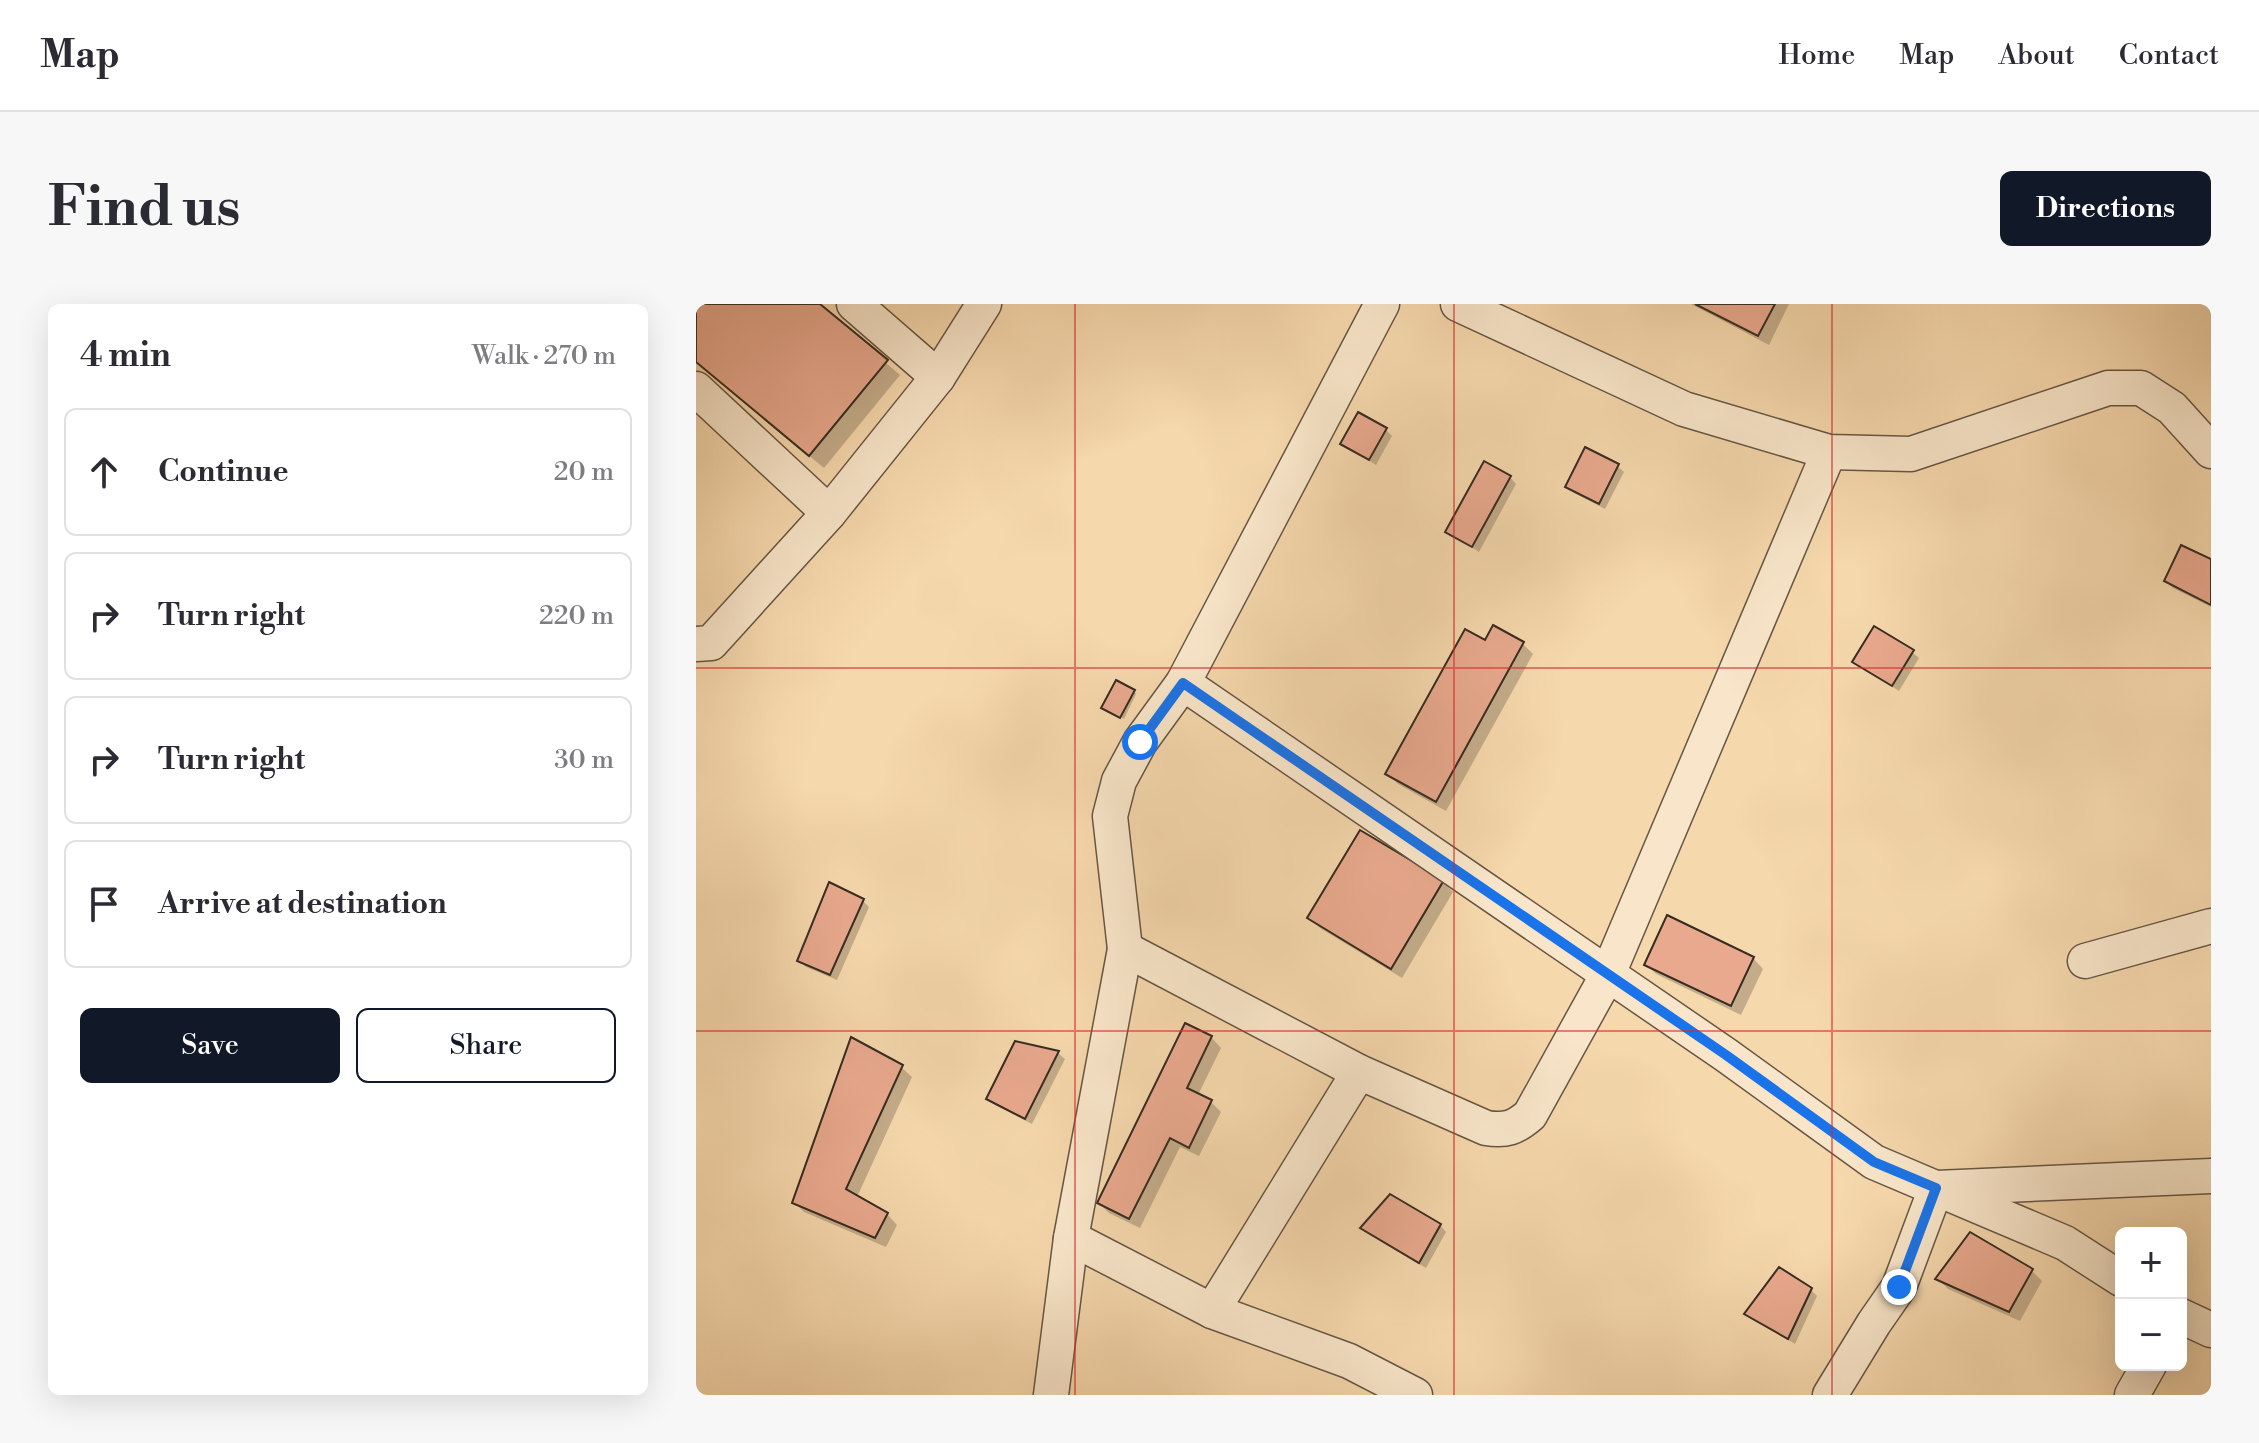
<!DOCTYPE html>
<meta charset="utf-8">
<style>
:root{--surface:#fff;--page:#f7f7f7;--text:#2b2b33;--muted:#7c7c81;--line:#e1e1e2;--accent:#111827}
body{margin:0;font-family:"Libre Bodoni",serif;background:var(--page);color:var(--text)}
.controls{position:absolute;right:24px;bottom:24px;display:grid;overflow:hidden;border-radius:12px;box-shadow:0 8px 32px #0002}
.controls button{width:72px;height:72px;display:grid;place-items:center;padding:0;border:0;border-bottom:2px solid var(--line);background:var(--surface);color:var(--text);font:40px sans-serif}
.stop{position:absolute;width:24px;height:24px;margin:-18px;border:6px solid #1a73e8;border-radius:50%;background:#fff}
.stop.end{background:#1a73e8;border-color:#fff;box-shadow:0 2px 8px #0008}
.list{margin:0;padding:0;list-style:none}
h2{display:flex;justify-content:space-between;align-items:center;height:104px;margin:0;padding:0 32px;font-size:34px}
h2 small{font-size:26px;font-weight:400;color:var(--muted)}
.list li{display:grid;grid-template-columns:52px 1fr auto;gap:24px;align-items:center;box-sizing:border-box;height:128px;margin:0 16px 16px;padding:0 16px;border:2px solid var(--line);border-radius:12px}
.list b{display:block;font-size:30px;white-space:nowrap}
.list em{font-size:26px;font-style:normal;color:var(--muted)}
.actions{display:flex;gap:16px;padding:24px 32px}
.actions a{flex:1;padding:18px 0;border:2px solid var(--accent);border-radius:12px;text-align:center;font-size:28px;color:var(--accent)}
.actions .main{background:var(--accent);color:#fff}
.icon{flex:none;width:44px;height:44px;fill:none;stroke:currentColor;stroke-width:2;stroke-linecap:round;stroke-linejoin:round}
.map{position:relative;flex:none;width:1515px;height:1091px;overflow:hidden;border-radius:12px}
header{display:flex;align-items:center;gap:48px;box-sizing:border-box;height:112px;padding:0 40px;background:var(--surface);border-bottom:2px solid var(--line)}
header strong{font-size:38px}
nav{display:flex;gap:44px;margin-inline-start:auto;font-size:28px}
.intro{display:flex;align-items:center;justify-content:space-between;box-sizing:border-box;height:192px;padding:0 48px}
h1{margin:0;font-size:56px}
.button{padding:20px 36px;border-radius:12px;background:var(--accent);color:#fff;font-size:28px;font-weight:700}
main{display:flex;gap:48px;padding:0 48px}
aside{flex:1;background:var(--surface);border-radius:12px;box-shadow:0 8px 32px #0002}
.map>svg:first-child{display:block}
</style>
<header>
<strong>Map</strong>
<nav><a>Home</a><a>Map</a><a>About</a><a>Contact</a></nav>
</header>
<div class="intro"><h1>Find us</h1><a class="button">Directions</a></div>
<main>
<aside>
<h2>4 min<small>Walk · 270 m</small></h2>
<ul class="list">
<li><svg class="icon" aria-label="ahead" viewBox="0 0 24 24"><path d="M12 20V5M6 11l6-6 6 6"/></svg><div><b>Continue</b></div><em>20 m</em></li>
<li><svg class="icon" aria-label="right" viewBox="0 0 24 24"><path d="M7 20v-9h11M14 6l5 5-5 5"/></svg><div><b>Turn right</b></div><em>220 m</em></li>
<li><svg class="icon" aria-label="right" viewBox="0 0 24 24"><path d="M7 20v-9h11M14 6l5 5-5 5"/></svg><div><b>Turn right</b></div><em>30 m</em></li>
<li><svg class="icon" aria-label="arrive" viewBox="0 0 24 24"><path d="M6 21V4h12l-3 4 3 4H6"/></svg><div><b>Arrive at destination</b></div></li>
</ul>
<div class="actions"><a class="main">Save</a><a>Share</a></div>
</aside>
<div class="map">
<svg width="1515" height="1091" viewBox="0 0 1515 1091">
<rect width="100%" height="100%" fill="#f6d8ad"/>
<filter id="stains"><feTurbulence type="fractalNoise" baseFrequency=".0025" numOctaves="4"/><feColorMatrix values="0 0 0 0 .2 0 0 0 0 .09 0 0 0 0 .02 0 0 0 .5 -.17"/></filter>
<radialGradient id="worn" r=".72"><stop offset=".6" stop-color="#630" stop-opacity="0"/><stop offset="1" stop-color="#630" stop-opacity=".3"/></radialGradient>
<g fill="#0003">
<path d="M 0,0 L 121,0 L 204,71 L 128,164 L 0,58 Z"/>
<path d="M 995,0 L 1093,0 L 1073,41 Z"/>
<path d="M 690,126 L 696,132 L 680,161 L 646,139 Z"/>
<path d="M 921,162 L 928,168 L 909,205 L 878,189 L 871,182 Z"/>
<path d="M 814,173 L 820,180 L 783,248 L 751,227 Z"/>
<path d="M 1515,257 L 1515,303 L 1477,284 L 1470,277 Z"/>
<path d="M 789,339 L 827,340 L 837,350 L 750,507 L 702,480 L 692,470 Z"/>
<path d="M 1216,348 L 1223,354 L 1203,387 L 1159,358 Z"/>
<path d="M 437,387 L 440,390 L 428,415 L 410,406 Z"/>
<path d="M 747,578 L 757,588 L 706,674 L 624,624 L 613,614 Z"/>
<path d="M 167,597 L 173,603 L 141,676 L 110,663 L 103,657 Z"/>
<path d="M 1057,654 L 1067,665 L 1045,711 L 960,670 L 950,660 Z"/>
<path d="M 515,733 L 525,744 L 502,791 L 515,798 L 525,808 L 503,852 L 484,843 L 444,924 L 413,909 L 403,899 Z"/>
<path d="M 320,739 L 362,749 L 369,755 L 336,820 L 299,801 L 293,795 Z"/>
<path d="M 205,763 L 216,773 L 161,893 L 191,910 L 201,921 L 190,943 L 108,908 L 98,898 Z"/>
<path d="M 744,921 L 750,928 L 730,964 L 673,930 L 667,924 Z"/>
<path d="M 1336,967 L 1346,977 L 1324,1017 L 1252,985 L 1242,975 Z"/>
<path d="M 1115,986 L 1121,992 L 1099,1040 L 1051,1010 Z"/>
</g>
<g fill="#e9a98e" stroke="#362b21" stroke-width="2">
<path d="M 0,0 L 124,0 L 192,56 L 113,152 L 0,58 Z"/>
<path d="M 999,0 L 1079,0 L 1062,32 Z"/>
<path d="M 662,108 L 691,124 L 673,156 L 644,140 Z"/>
<path d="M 889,143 L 923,160 L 903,200 L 869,183 Z"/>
<path d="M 788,157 L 815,172 L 776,243 L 749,228 Z"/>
<path d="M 1485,241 L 1515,255 L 1515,301 L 1468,277 Z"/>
<path d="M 797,321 L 828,338 L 740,498 L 689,470 L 769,325 L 789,336 Z"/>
<path d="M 1178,322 L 1218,346 L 1196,382 L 1156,358 Z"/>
<path d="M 420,376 L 439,386 L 424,414 L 405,404 Z"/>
<path d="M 664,526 L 748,576 L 695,665 L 611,614 Z"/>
<path d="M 133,578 L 168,595 L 134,671 L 101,657 Z"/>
<path d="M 971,611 L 1058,653 L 1035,702 L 948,661 Z"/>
<path d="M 489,719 L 516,732 L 491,784 L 516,796 L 493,844 L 474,834 L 433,915 L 401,899 Z"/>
<path d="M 155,733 L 207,761 L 150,885 L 192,909 L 179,934 L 96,899 Z"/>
<path d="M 319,737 L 363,747 L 329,815 L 290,795 Z"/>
<path d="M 694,890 L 745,920 L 723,959 L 664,924 Z"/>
<path d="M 1274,928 L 1337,965 L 1313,1008 L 1239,975 Z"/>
<path d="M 1083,963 L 1116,984 L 1092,1035 L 1048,1010 Z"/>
</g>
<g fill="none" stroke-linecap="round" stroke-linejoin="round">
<g stroke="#665644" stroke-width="37">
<g id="minor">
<path d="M 158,0 L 242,73"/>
<path d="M 762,0 L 988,105 L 1133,148 L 1215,150 L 1412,84 L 1445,84 L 1476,104 L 1515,147"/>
<path d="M 0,85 L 133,209"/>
<path d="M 0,340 L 15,339 L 133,209 L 242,73 L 288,0"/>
<path d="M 487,379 L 1030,751 L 1178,858 L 1369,939 L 1425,975"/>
<path d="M 429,645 L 663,768 L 790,824 C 810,827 819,824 834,811 L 912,670 L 1133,148"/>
<path d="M 1389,657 L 1515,622"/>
<path d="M 375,934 L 516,1007 L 653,1057 L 719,1091"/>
<path d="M 516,1007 L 663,768"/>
<path d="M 1485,1012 L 1515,1026"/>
<path d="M 355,1091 L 375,934 L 429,645 L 414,512 L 423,477 L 444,438 L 487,379 L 686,0"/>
<path d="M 1134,1091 L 1178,1019 L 1203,983 L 1240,884 L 1515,872"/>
<path d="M 1436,1091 L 1453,1061"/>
</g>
</g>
<use href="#minor" stroke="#f9e6ca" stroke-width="34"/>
</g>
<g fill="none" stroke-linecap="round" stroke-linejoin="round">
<path stroke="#1a73e8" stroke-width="10" d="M 444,438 L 487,379 L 1030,751 L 1178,858 L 1240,884 L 1203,983"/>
</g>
<path fill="none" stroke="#d62828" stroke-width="2" stroke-opacity="0.55" d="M 379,0 L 379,1091M 758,0 L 758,1091M 1136,0 L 1136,1091M 0,364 L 1515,364M 0,727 L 1515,727"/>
<rect width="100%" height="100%" filter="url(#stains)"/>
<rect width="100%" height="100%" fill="url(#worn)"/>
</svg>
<div class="controls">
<button>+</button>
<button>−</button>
</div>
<div class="stop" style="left:444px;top:438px"></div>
<div class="stop end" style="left:1203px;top:983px"></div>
</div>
</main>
